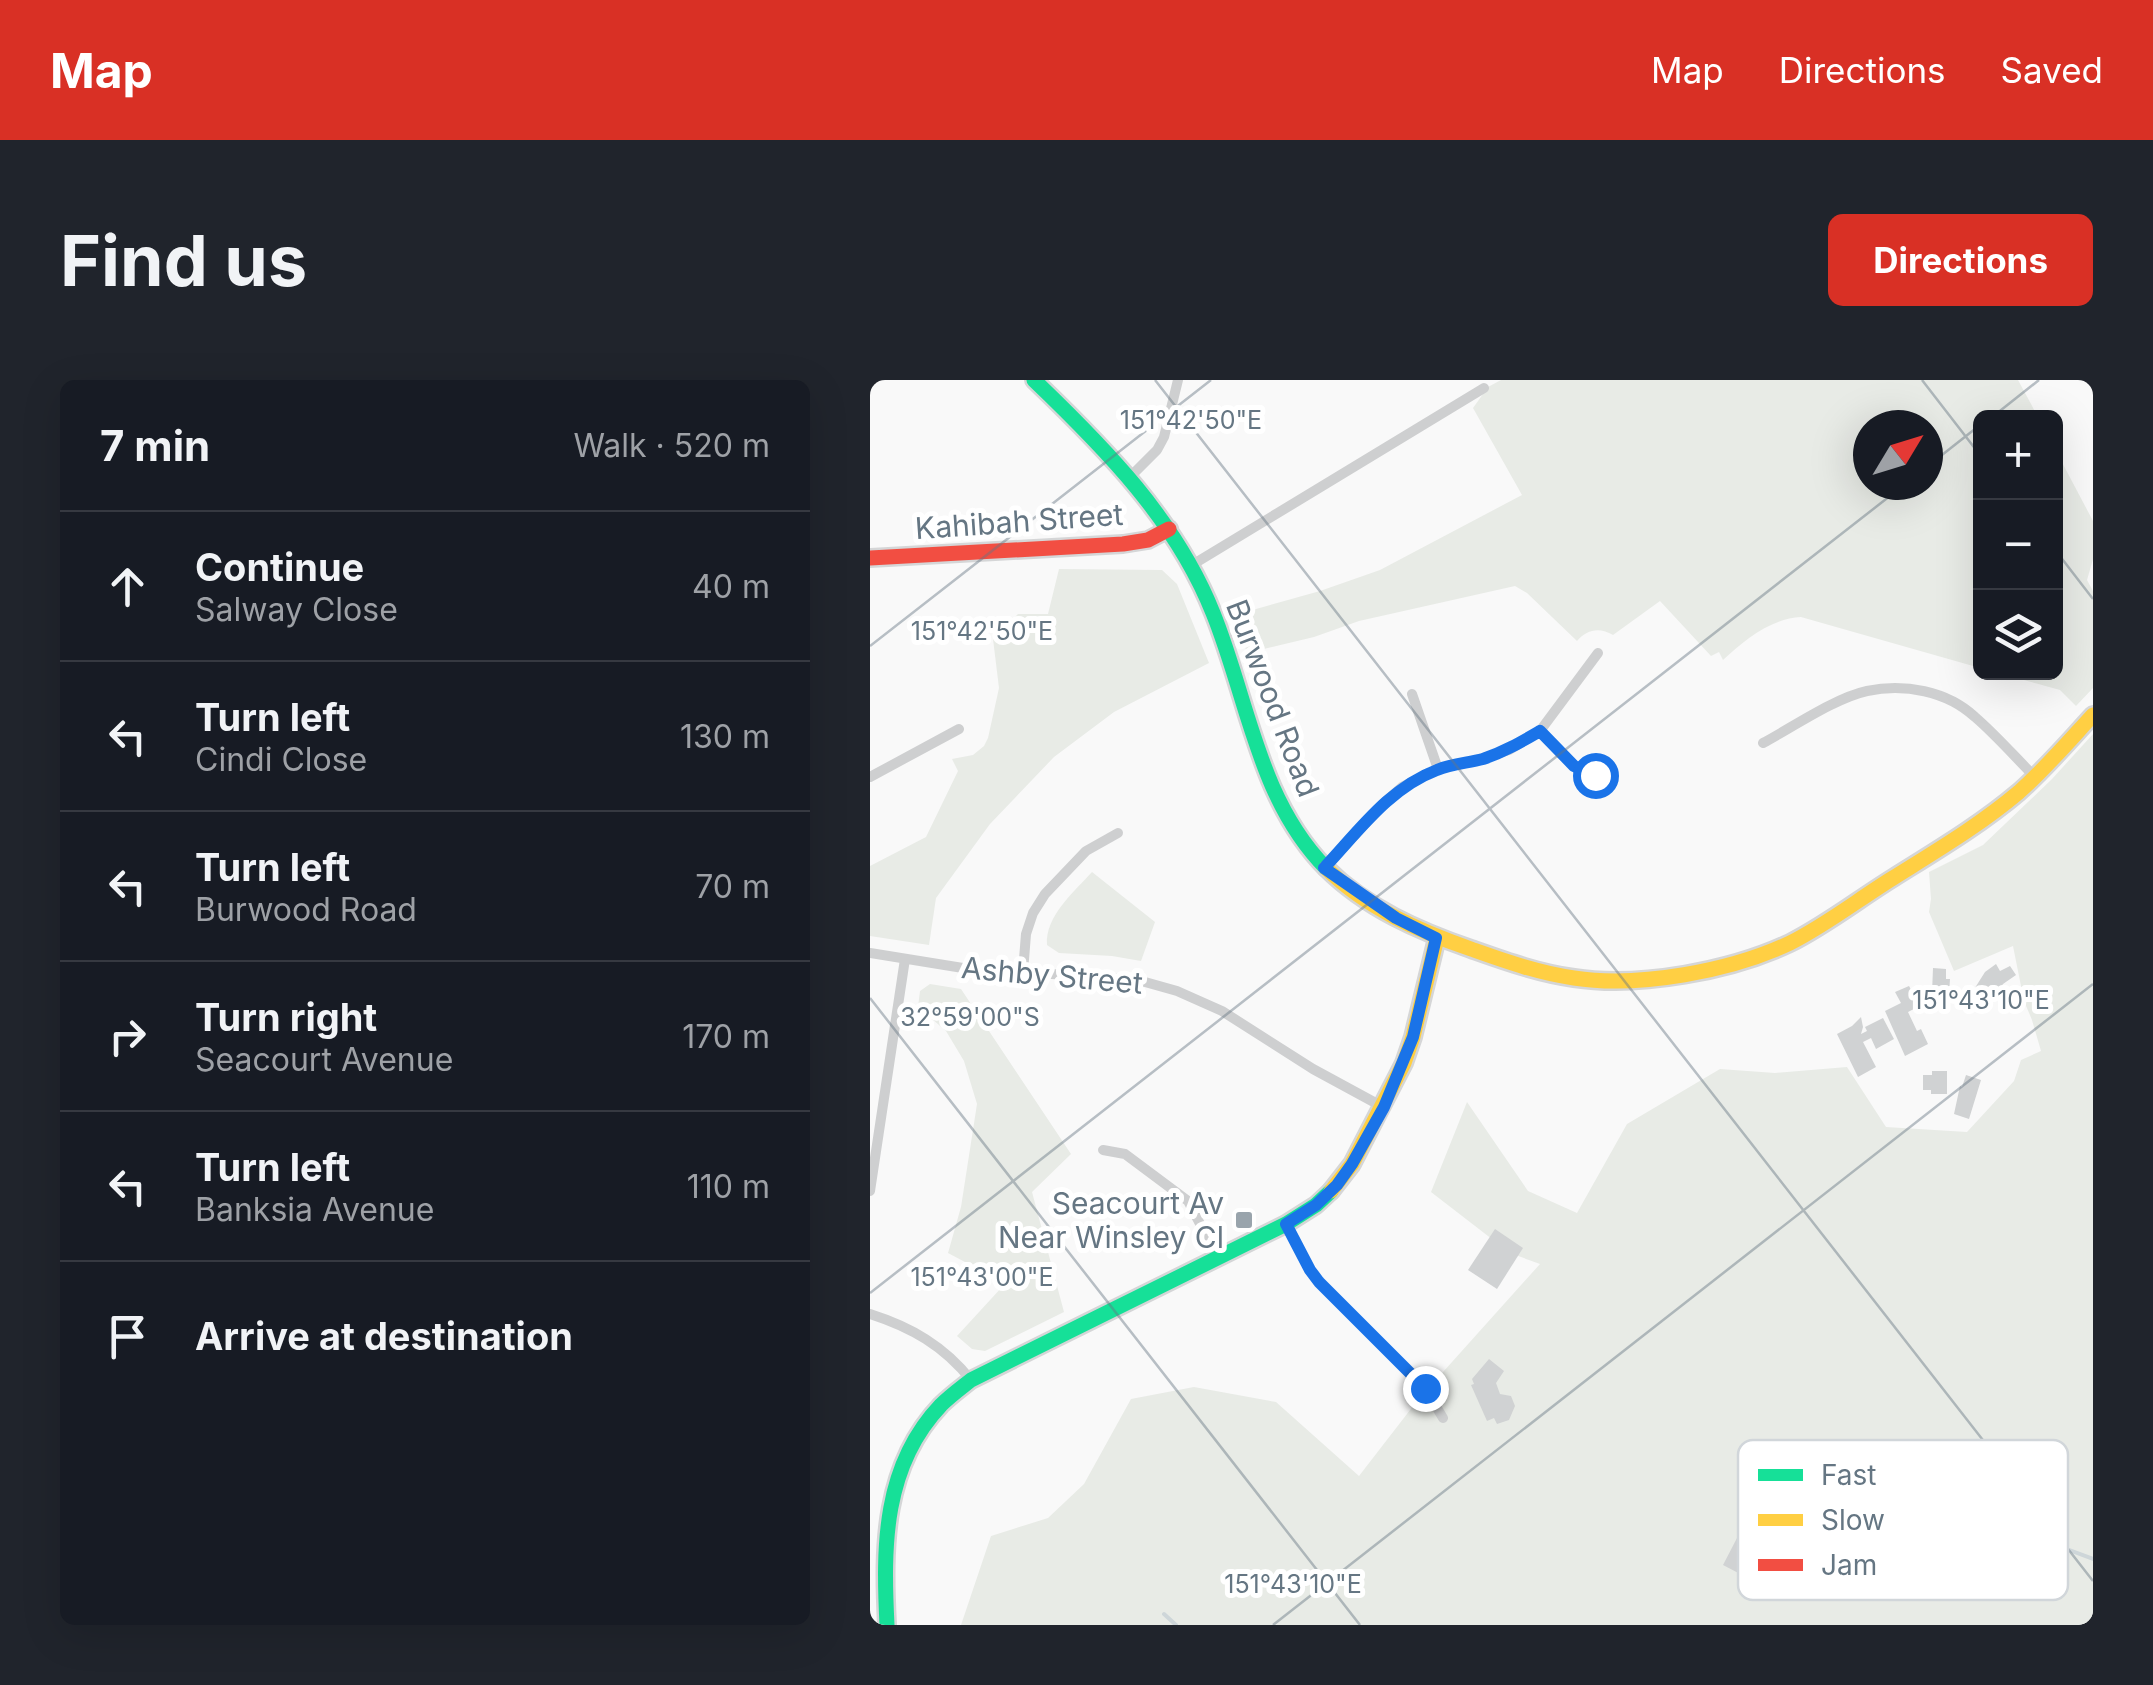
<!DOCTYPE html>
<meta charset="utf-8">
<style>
:root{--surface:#171b24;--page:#20242c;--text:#f1f3f6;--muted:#9ea1a6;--line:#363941;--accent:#d93025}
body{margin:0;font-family:Inter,sans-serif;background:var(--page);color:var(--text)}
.controls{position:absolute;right:30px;top:30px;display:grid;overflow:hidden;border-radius:15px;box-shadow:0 10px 40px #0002}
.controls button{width:90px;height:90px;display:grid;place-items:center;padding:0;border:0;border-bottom:2px solid var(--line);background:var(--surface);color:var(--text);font:50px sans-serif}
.compass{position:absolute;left:983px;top:30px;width:90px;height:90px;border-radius:50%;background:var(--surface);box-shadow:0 10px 40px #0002;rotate:52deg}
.stop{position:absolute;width:30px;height:30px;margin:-22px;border:8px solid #1a73e8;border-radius:50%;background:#fff}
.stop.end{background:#1a73e8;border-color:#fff;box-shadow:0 2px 10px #0008}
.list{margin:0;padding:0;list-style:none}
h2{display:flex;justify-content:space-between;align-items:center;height:130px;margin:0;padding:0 40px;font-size:42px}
h2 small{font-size:32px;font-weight:400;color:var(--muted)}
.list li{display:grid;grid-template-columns:65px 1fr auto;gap:30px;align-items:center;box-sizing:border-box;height:150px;padding:0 40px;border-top:2px solid var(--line)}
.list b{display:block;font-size:38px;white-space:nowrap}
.list p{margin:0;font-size:32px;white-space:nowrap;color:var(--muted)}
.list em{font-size:32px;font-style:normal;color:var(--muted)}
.icon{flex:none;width:55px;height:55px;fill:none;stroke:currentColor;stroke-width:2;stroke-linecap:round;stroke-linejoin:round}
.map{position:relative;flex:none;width:1223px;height:1245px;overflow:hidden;border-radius:15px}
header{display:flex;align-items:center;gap:60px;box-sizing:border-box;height:140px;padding:0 50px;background:var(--accent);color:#fff}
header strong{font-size:48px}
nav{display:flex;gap:55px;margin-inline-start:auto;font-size:35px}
.intro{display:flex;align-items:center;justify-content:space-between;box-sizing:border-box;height:240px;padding:0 60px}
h1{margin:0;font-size:70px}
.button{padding:25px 45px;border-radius:15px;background:var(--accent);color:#fff;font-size:35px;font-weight:700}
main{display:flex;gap:60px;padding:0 60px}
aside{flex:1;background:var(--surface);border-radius:15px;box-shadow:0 10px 40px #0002}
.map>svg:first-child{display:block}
</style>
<header>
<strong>Map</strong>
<nav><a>Map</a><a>Directions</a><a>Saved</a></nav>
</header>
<div class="intro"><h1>Find us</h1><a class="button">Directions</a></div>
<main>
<aside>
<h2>7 min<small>Walk · 520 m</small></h2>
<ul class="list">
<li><svg class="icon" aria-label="ahead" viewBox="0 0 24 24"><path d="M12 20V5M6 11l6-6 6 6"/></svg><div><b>Continue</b><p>Salway Close</p></div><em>40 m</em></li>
<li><svg class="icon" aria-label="left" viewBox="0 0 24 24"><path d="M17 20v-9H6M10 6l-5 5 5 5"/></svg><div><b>Turn left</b><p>Cindi Close</p></div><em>130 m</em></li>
<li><svg class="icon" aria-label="left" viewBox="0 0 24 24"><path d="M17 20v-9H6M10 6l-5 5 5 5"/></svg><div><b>Turn left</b><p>Burwood Road</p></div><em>70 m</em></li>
<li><svg class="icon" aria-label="right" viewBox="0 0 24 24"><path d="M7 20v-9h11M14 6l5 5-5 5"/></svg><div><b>Turn right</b><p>Seacourt Avenue</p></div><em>170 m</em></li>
<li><svg class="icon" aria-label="left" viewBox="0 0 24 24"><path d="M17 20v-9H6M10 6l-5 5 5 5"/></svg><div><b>Turn left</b><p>Banksia Avenue</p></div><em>110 m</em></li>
<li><svg class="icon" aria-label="arrive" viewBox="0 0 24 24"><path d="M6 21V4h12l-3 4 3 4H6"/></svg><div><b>Arrive at destination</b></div></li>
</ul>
</aside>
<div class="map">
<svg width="1223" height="1245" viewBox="0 0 1223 1245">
<rect width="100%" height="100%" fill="#f9f9f9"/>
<g fill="#e8ebe6" fill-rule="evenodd">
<path d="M 631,0 L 1148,0 L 1168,37 L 1110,38 L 1110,288 L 931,237 C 902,238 874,260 853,280 L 849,272 L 841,276 L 790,221 L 743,255 C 730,247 717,249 707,261 L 657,213 L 645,206 L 489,241 L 444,257 L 377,273 L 365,235 L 450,211 L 510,190 L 652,115 L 603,28 L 618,7 ZM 998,45 L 1058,45 L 1058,105 L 998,105 Z"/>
<path d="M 1186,71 L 1223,141 L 1223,179 L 1217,200 L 1223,211 L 1223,308 L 1206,326 L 1190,310 L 1128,293 L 1186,292 Z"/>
<path d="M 189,189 L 292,190 L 307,204 L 339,283 L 244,332 L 184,377 L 120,444 L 66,518 L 59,565 L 0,556 L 0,486 L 56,457 L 88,391 L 82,379 L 103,375 L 114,366 L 118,358 L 129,308 L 123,259 L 148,234 L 178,234 Z"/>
<path d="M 1223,354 L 1223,1245 L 91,1245 L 121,1156 L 178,1138 L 214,1104 L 261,1019 L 324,1007 L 406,1022 L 489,1096 L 547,1021 L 670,884 L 640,873 L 561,812 L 597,722 L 658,811 L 707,833 L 757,744 L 850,689 L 905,693 L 977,687 L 1016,747 L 1097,752 L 1144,701 L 1151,680 L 1171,671 L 1162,640 L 1154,621 L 1143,566 L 1084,591 L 1059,532 L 1061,519 L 1059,492 L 1113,465 L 1182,399 Z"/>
<path d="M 222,492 L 285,542 L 271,581 L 242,576 L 189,573 L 177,565 C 175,536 204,512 222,492 Z"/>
<path d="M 60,604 L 91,609 L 201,774 L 162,812 L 194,932 L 115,971 L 102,969 L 87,956 L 132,907 L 110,890 L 78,873 L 91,827 L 107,724 L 94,681 L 76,651 L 48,627 L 50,611 Z"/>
</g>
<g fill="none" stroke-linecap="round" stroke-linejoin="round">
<g stroke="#ced6d9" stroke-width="4">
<path d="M 928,1069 L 1053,1137 L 1175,1161 L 1223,1179"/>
<path d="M 294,1234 L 306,1245"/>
</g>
</g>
<g fill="#d0d2d3">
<path d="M 1126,584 L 1130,591 L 1140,586 L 1146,595 L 1133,604 L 1121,622 L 1103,611 L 1115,592 Z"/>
<path d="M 1063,588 L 1076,589 L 1076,599 L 1080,599 L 1079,614 L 1071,615 L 1038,632 L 1047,651 L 1051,649 L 1058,664 L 1035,676 L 1015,631 L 1031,623 L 1025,612 L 1039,606 L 1047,621 L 1062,613 Z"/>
<path d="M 991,637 L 993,647 L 991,654 L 997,651 L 995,647 L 1013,638 L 1024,659 L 1006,669 L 1001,658 L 993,662 L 1006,687 L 988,697 L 967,654 L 982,646 Z"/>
<path d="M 1062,691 L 1077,691 L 1077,714 L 1061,714 L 1061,710 L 1053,710 L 1053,695 L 1062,695 Z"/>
<path d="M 1096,695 L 1111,700 L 1099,739 L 1084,734 L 1090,706 L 1092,707 Z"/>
<path d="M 625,849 L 653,868 L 627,909 L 598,890 Z"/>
<path d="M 619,979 L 634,991 L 626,1003 L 630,1014 L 641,1016 L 645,1026 L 639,1040 L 627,1044 L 624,1038 L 617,1041 L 601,1005 L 604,1004 L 602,999 Z"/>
<path d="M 867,1158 L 885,1167 L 878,1181 L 906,1195 L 913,1182 L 932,1191 L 918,1219 L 853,1185 Z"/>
</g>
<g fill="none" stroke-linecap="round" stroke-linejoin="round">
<g stroke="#d5d6d7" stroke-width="20">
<g id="fast">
<path d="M 164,0 C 235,68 306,140 343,233 C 378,319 388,419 456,488"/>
<path d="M 17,1245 C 13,1166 13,1086 71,1025 C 80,1016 91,1008 101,1000 L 416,844 L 446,825 L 461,811"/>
</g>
</g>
<g stroke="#d5d6d7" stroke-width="20">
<g id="slow">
<path d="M 456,488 C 496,528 549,551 601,569 C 635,581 668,593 704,598 C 769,608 861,591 920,563 C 956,545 989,519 1023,498 C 1066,471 1110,445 1149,412 C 1176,388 1199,361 1223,335"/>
<path d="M 461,811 L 482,784 L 534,683 L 543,657 L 567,558"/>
</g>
</g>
<g stroke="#d5d6d7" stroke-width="20">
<path id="jam" d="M 0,178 L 253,164 L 278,160 L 299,149"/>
</g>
<g stroke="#cecfd0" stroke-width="10">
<path d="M 260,97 L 287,70 L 294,57 L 308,0"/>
<path d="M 322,185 L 614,8"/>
<path d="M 542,314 L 568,389"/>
<path d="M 670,351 L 704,386 L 725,395"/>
<path d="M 893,363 C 923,347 965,318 997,311 C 1034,303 1077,311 1105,337 C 1126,355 1145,377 1165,397"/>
<path d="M 0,397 L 89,349"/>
<path d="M 455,488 L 516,421 L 532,407 L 568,389 L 610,379 L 639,370 L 670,351 L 728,273"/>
<path d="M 0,573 L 136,595 L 153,592 L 268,600 L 307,611 L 352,631 L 443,689 L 513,727"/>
<path d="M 153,592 L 156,554 L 163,533 L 175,514 L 216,471 L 248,453"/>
<path d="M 233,770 L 255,774 L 318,821 L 348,878"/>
<path d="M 0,811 L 35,579"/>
<path d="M 416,844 L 440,890 L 449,902 L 555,1008 L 573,1038"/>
<path d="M 0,934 C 41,947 74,966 101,1000"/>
</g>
<use href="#fast" stroke="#16e098" stroke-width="15"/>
<use href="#slow" stroke="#ffcf43" stroke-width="15"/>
<use href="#jam" stroke="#f24e42" stroke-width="15"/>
</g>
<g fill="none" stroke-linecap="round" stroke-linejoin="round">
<path stroke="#1a73e8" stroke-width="12" d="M 555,1008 L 449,902 L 440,890 L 416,844 L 446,825 L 467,805 L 482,784 L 514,727 L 543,657 L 566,558 L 526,538 L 454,488 C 488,452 519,408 567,390 C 581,384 598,383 613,379 C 634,372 651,362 670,351 L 704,386 L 725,395"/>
</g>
<path fill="none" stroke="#657683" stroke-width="2.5" stroke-opacity="0.45" d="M 285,0 L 1223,1201M 1052,0 L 1110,75M 1121,38 L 1169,0M 1058,86 L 1110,45M 1186,171 L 1223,219M 0,266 L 341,0M 0,618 L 490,1245M 0,913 L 1034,105M 403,1245 L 1223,604"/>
<rect fill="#99a4ac" stroke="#fff" stroke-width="4" x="364" y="830" width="20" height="20" rx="5"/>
<g text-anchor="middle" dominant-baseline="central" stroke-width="10" stroke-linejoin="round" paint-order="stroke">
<g font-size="30" fill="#657683" stroke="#fff">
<text transform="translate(149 141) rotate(-4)">Kahibah Street</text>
<text transform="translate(403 318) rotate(69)">Burwood Road</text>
<text transform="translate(182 595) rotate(5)">Ashby Street</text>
</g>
<g font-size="30" fill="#657683" stroke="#fff" text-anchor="end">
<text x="354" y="823">Seacourt Av<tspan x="354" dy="34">Near Winsley Cl</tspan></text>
</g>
</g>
<rect x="868" y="1060" width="330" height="160" rx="15" fill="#fff" stroke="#d1d6da" stroke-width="2.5"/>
<rect x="888" y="1089" width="45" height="12" fill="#16e098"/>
<rect x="888" y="1134" width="45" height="12" fill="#ffcf43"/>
<rect x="888" y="1179" width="45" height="12" fill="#f24e42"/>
<g font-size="28" fill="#657683">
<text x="951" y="1105">Fast</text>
<text x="951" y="1150">Slow</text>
<text x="951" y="1195">Jam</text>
</g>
<g font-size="25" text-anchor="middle" fill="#657683" stroke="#fff" stroke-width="10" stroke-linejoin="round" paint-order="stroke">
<text x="321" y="49">151°42'50"E</text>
<text x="112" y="260">151°42'50"E</text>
<text x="1111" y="629">151°43'10"E</text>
<text x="100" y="646">32°59'00"S</text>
<text x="112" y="906">151°43'00"E</text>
<text x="423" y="1213">151°43'10"E</text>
</g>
</svg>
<div class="controls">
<button>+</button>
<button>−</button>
<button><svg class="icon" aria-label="layers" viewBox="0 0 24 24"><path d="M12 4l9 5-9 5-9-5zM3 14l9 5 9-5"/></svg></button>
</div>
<svg class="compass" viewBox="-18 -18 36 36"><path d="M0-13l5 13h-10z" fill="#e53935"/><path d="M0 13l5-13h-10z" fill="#9ea1a6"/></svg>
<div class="stop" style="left:725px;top:395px"></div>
<div class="stop end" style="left:555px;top:1008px"></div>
</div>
</main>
